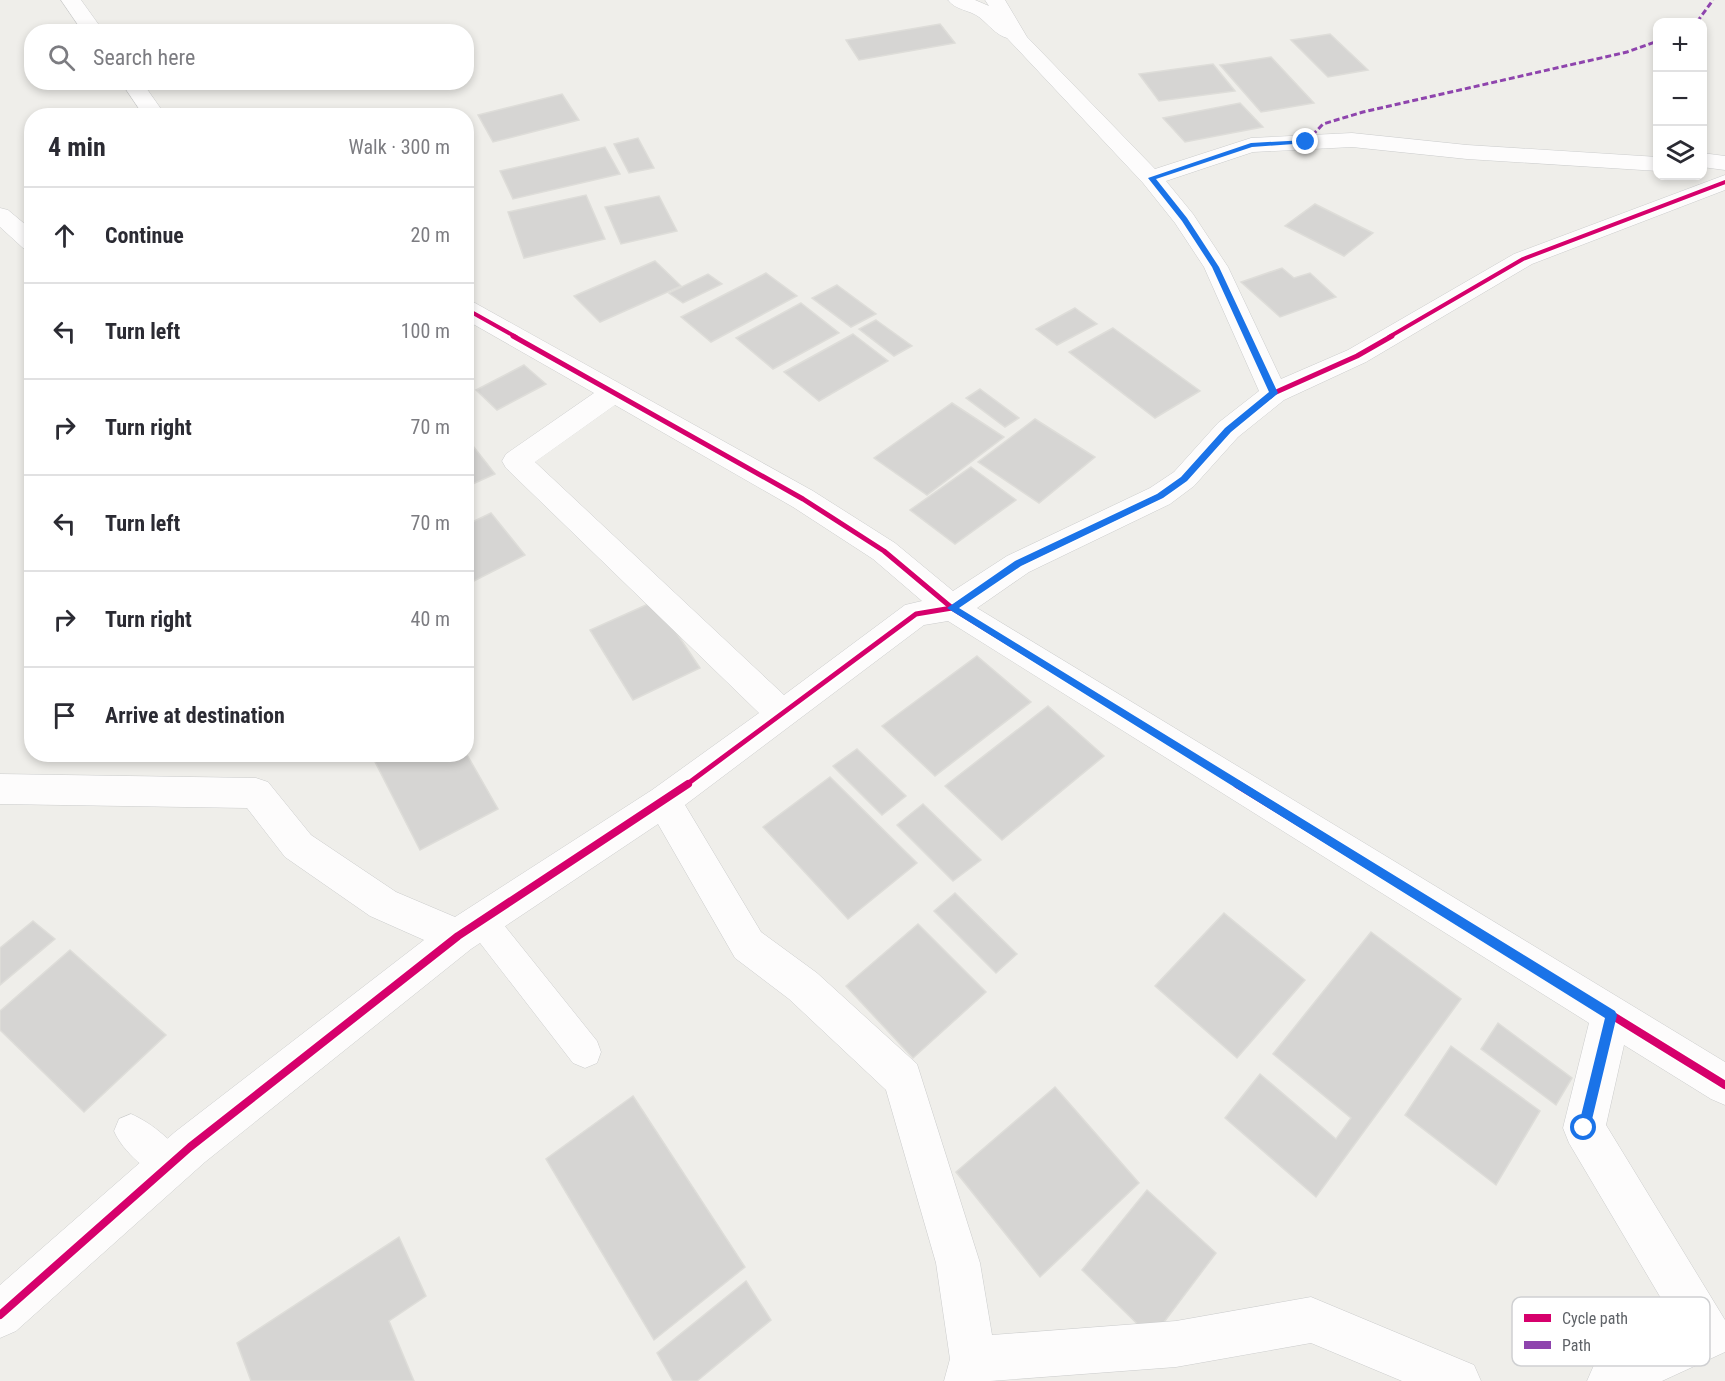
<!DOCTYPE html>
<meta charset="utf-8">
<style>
:root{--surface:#fff;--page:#f7f7f7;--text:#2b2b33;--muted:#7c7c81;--line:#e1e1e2}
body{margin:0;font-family:"Roboto Condensed",sans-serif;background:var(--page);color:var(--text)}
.controls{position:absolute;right:18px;top:18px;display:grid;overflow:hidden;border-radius:12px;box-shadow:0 3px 9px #0003}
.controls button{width:54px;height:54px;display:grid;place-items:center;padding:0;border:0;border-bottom:2px solid var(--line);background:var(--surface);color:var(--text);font:30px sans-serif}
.stop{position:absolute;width:18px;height:18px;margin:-14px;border:4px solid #1a73e8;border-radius:50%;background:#fff}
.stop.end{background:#1a73e8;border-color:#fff;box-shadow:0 2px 6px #0008}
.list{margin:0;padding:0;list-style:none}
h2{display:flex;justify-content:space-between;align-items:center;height:78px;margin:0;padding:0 24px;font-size:26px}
h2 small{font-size:20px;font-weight:400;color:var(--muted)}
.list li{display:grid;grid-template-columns:39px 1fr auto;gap:18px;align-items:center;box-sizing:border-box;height:96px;padding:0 24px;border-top:2px solid var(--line)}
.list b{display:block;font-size:22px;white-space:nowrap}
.list em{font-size:20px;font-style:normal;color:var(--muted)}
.icon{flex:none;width:33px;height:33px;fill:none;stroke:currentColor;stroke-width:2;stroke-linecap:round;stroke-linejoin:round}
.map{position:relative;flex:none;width:1725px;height:1381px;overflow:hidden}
.search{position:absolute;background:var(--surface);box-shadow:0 3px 9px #0003;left:24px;top:24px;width:450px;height:66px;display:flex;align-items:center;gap:15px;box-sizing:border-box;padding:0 21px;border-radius:24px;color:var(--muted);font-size:22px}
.panel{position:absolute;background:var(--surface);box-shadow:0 3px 9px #0003;left:24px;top:108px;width:450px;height:654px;border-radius:24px}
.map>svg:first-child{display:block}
</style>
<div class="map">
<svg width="1725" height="1381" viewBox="0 0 1725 1381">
<rect width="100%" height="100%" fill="#efeeea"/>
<g fill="#d6d5d3" stroke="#deddd9" stroke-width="1.5">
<path d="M 940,24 L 955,43 L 859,60 L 846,40 Z"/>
<path d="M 1330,34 L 1368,70 L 1328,77 L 1291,40 Z"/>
<path d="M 1271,57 L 1314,103 L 1261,112 L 1220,65 Z"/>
<path d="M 1213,64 L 1235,91 L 1159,101 L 1139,74 Z"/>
<path d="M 562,94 L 579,120 L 493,142 L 478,115 Z"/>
<path d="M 1240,103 L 1263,127 L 1185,142 L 1163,118 Z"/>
<path d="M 638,138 L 654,168 L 629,173 L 614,144 Z"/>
<path d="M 605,147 L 620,174 L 513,199 L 500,171 Z"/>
<path d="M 586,195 L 605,239 L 524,258 L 508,212 Z"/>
<path d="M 659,196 L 677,231 L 621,244 L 605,207 Z"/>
<path d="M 1315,204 L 1373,233 L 1344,256 L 1285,226 Z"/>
<path d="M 655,261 L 681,286 L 600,322 L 574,296 Z"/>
<path d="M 1282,268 L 1294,278 L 1310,273 L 1336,297 L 1280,317 L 1241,282 Z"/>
<path d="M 766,273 L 797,296 L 711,342 L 681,317 Z"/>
<path d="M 708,274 L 722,284 L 683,303 L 669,293 Z"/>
<path d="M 837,285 L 876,314 L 851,327 L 812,298 Z"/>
<path d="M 801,303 L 839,333 L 773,369 L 736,338 Z"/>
<path d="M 1075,308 L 1097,324 L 1057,345 L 1036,329 Z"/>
<path d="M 876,320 L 912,346 L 894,356 L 859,329 Z"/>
<path d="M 1113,328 L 1200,391 L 1155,418 L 1069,352 Z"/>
<path d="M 853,334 L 888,361 L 819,401 L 784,372 Z"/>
<path d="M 524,365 L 546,384 L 497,410 L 476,390 Z"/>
<path d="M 980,389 L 1019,418 L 1005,427 L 966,398 Z"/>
<path d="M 952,403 L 1004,437 L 927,495 L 874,458 Z"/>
<path d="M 1035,419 L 1095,457 L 1039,503 L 978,462 Z"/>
<path d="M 466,437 L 495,474 L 466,487 Z"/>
<path d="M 971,467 L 1016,500 L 955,544 L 910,510 Z"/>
<path d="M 491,513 L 525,555 L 466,585 L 466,525 Z"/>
<path d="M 655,601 L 700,668 L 633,700 L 590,630 Z"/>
<path d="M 977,656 L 1031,702 L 935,776 L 882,726 Z"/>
<path d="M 1048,706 L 1104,756 L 1002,840 L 945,786 Z"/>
<path d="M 857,749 L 906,796 L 882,815 L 833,766 Z"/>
<path d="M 466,753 L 498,809 L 420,850 L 371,754 L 466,754 Z"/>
<path d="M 830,777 L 917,863 L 848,919 L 763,827 Z"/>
<path d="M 923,804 L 981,860 L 953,881 L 897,825 Z"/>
<path d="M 955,893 L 1017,954 L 996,973 L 934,911 Z"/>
<path d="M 1224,913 L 1305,980 L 1237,1058 L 1155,986 Z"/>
<path d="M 33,921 L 55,939 L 0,985 L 0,948 Z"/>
<path d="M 918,924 L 986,992 L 913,1058 L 846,986 Z"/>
<path d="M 1371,932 L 1461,999 L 1316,1197 L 1225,1118 L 1260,1074 L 1336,1139 L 1351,1118 L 1273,1054 Z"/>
<path d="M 70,950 L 166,1035 L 84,1112 L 0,1030 L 0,1011 Z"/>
<path d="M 1498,1023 L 1572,1078 L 1556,1105 L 1481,1049 Z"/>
<path d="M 1451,1046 L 1540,1111 L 1496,1185 L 1405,1115 Z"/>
<path d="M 1055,1087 L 1139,1183 L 1040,1277 L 956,1172 Z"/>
<path d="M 633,1096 L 745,1267 L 654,1340 L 546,1159 Z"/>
<path d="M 1147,1190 L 1216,1253 L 1152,1338 L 1082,1270 Z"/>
<path d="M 399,1237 L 426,1296 L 389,1321 L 414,1381 L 251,1381 L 237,1343 Z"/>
<path d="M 746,1281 L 771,1320 L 697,1381 L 673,1381 L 657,1353 Z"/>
</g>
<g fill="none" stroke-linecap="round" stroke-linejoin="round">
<g stroke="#cbcccc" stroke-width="1">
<g id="service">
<path d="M 481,906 L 492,910 L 597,1041 L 601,1052 L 597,1063 L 585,1068 L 573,1063 L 470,930 L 466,920 L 470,910 Z"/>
<path d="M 131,1114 C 152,1123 178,1144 187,1165 L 182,1177 L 170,1182 C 149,1174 123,1152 114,1131 L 119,1119 Z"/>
</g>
</g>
<g stroke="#cbcccc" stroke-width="1">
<g id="minor">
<path d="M 61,0 L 81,0 L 104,32 L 83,32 Z"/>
<path d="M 948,0 L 975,0 L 989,6 L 985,0 L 1005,0 L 1027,37 L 1155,169 L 1251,138 L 1352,133 L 1467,145 L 1658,157 L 1658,171 L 1467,159 L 1352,147 L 1253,152 L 1166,181 L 1193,214 L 1228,267 L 1281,379 L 1348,350 L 1514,254 L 1725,175 L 1725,190 L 1532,264 L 1366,362 L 1284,400 L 1238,437 L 1194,486 L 1170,504 L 1029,572 L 977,608 L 1725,1062 L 1725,1105 L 1711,1099 L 1624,1045 L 1606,1125 L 1725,1320 L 1725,1352 L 1662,1381 L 1587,1381 L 1594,1365 L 1678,1327 L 1569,1143 L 1563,1128 L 1589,1023 L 948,621 L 924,625 L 685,805 L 761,932 L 817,973 L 917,1064 L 980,1263 L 992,1335 L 1176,1321 L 1311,1297 L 1474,1365 L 1481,1381 L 1402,1381 L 1311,1343 L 1176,1367 L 990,1381 L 944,1381 L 950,1359 L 936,1263 L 886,1090 L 789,999 L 735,958 L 658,824 L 471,949 L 205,1162 L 16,1331 L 0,1338 L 0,1285 L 175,1132 L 424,940 L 370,916 L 285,857 L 247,808 L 0,804 L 0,774 L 256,778 L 268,782 L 311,835 L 396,892 L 455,917 L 652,790 L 759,713 L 506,468 L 502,461 L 506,454 L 594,393 L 466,320 L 466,301 L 475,303 L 813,491 L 895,543 L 953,591 L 1007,556 L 1150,488 L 1174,472 L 1218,423 L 1259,391 L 1204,267 L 1175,223 L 1143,183 L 1007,38 C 996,35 988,24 979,17 C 970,10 955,10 948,0 ZM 615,405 L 793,507 L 873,559 L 922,601 L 905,605 L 784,695 L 535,462 Z"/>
<path d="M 121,82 L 142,82 L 166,116 L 144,116 Z"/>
<path d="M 1702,153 L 1725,156 L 1725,170 L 1702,167 Z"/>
<path d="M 0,208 L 8,210 L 32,230 L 32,250 L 23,248 L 0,227 Z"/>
</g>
</g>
<use href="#service" fill="#fdfcfc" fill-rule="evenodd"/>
<use href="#minor" fill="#fdfcfc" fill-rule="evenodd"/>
<g stroke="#8e44ad" stroke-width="3" stroke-dasharray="6 3" stroke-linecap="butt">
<path d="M 1697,22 L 1713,0"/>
<path d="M 1306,142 L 1323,124 L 1363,112 L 1627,52 L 1658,41"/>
</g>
<g stroke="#fff" stroke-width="6">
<g id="cycleway-far2">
<path d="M 466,309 L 516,337"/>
<path d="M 1389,337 L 1523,259 L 1725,182"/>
</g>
</g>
<g stroke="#fff" stroke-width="9">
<g id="cycleway-far1">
<path d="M 513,336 L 803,499 L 884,551 L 952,608 L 1239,785"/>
<path d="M 686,785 L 916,614 L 952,608 L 1018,564 L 1160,496 L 1184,479 L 1228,430 L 1274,393 L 1357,356 L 1392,336"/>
</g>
</g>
<g stroke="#fff" stroke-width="11">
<g id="cycleway">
<path d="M 1237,784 L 1725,1085"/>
<path d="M 0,1315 L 190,1147 L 458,936 L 688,784"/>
</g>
</g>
<use href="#cycleway-far2" stroke="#d6006c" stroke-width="4"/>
<use href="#cycleway-far1" stroke="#d6006c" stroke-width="5"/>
<use href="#cycleway" stroke="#d6006c" stroke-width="8"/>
</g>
<path fill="#1a73e8" d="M 1306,140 L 1308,143 L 1252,147 L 1156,179 L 1187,218 L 1219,267 L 1278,393 L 1276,395 L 1231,432 L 1187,481 L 1163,498 L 1021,566 L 959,608 L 1615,1011 L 1617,1015 L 1590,1128 L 1584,1134 L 1578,1128 L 1605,1018 L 947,608 L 1015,561 L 1157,494 L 1181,477 L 1225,428 L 1269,392 L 1212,267 L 1182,221 L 1148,178 L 1251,143 Z"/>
<rect x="1512" y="1297" width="198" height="69" rx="9" fill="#fff" stroke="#cfd0d2" stroke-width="1.5"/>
<rect x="1524" y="1314" width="27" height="8" fill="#d6006c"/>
<rect x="1524" y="1341" width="27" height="8" fill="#8e44ad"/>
<g font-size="16" fill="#5f6368">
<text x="1562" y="1324">Cycle path</text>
<text x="1562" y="1351">Path</text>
</g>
</svg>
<div class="controls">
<button>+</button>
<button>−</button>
<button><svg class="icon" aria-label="layers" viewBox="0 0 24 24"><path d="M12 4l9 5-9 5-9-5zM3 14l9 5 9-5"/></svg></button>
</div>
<div class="stop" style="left:1584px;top:1128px"></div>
<div class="stop end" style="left:1306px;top:142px"></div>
<div class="search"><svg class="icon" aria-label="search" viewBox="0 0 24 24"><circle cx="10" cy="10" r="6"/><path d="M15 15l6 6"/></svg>Search here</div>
<section class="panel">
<h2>4 min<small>Walk · 300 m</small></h2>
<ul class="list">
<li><svg class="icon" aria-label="ahead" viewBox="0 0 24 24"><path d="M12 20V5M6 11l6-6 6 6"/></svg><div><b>Continue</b></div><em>20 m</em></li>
<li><svg class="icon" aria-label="left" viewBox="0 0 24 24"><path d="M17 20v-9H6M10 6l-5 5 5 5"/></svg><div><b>Turn left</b></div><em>100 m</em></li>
<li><svg class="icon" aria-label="right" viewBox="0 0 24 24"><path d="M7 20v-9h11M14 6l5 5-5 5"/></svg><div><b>Turn right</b></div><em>70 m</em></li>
<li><svg class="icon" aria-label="left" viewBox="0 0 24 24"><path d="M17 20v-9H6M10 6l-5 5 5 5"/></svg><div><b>Turn left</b></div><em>70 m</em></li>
<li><svg class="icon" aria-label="right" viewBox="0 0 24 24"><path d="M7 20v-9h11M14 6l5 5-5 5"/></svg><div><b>Turn right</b></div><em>40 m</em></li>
<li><svg class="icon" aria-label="arrive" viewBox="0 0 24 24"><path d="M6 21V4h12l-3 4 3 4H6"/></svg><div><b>Arrive at destination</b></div></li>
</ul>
</section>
</div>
